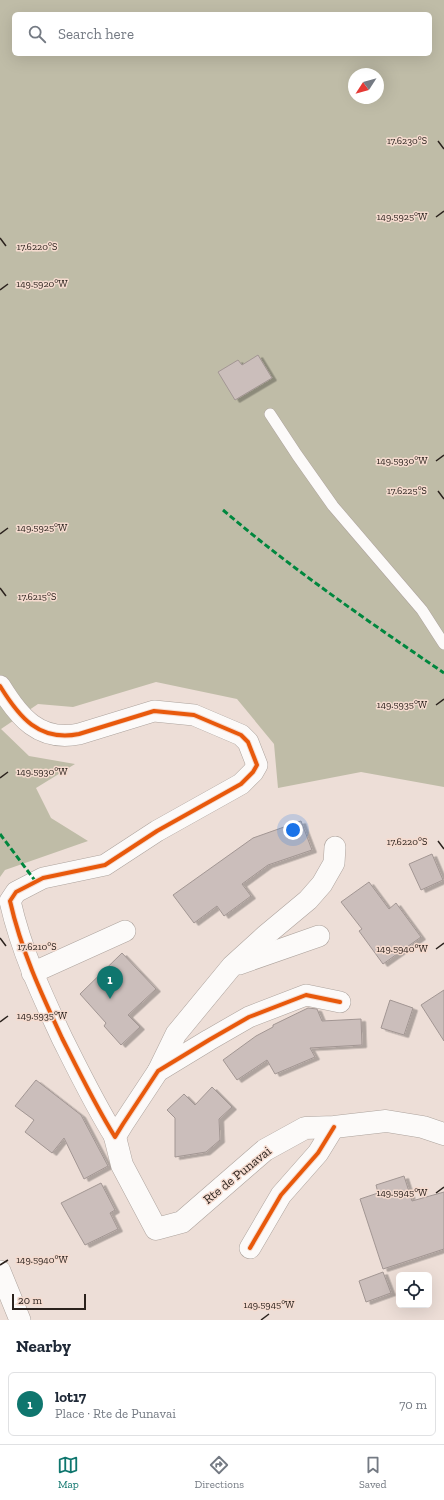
<!DOCTYPE html>
<meta charset="utf-8">
<style>
:root{--surface:#fff;--page:#f2f2f3;--text:#1f2937;--muted:#747a83;--line:#e0e1e3;--accent:#0f766e}
body{margin:0;font-family:"Zilla Slab",serif;background:var(--page);color:var(--text)}
.controls{position:absolute;right:12px;bottom:12px;display:grid;overflow:hidden;border-radius:6px;box-shadow:0 4px 16px #0002}
.controls button{width:36px;height:36px;display:grid;place-items:center;padding:0;border:0;border-bottom:1px solid var(--line);background:var(--surface);color:var(--text);font:20px sans-serif}
.compass{position:absolute;left:348px;top:68px;width:36px;height:36px;border-radius:50%;background:var(--surface);box-shadow:0 4px 16px #0002;rotate:234deg}
.scale{position:absolute;left:12px;bottom:10px;width:74px;box-sizing:border-box;padding-left:4px;border:2px solid #2b221d;border-top:0;font-size:11px;line-height:14px;white-space:nowrap;color:#2b221d;-webkit-text-stroke:3px #f5dbcf;paint-order:stroke}
.you{position:absolute;left:293px;top:830px;width:14px;height:14px;margin:-10px;border:3px solid #fff;border-radius:50%;background:#1a73e8;box-shadow:0 0 0 6px #1a73e833}
.badge{display:grid;place-items:center;width:26px;height:26px;border-radius:50%;background:var(--accent);color:#fff;font-size:13px;font-weight:700}
.pin{position:absolute;translate:-50% -33px;filter:drop-shadow(0 1px 2px #0008)}
.pin::after{content:'';position:absolute;top:21px;width:14px;height:12px;background:inherit;clip-path:polygon(0 0,100% 0,50% 100%)}
.list{margin:0;padding:0;list-style:none}
h2{display:flex;justify-content:space-between;align-items:center;height:52px;margin:0;padding:0 16px;font-size:17px}
h2 small{font-size:13px;font-weight:400;color:var(--muted)}
.list li{display:grid;grid-template-columns:26px 1fr auto;gap:12px;align-items:center;box-sizing:border-box;height:64px;margin:0 8px 8px;padding:0 8px;border:1px solid var(--line);border-radius:6px}
.list b{display:block;font-size:15px;white-space:nowrap}
.list p{margin:0;font-size:13px;white-space:nowrap;color:var(--muted)}
.list em{font-size:13px;font-style:normal;color:var(--muted)}
.icon{flex:none;width:22px;height:22px;fill:none;stroke:currentColor;stroke-width:2;stroke-linecap:round;stroke-linejoin:round}
.map{position:relative;flex:none;width:444px;height:1320px;overflow:hidden}
.search{position:absolute;background:var(--surface);box-shadow:0 4px 16px #0002;left:12px;right:12px;top:12px;height:44px;display:flex;align-items:center;gap:10px;box-sizing:border-box;padding:0 14px;border-radius:6px;color:var(--muted);font-size:15px}
.sheet{height:124px;background:var(--surface)}
nav{display:flex;justify-content:space-around;align-items:center;box-sizing:border-box;height:56px;border-top:1px solid var(--line);background:var(--surface);font-size:11px;color:var(--muted)}
nav a{display:grid;justify-items:center;gap:2px}
nav .on{color:var(--accent)}
.map>svg:first-child{display:block}
</style>
<div class="map">
<svg width="444" height="1320" viewBox="0 0 444 1320">
<defs>
<filter id="shadow"><feDropShadow dx="4.5" dy="2.5" stdDeviation="0" flood-color="#0004"/></filter>
</defs>
<rect width="100%" height="100%" fill="#edded7"/>
<path fill="#bfbca7" fill-rule="evenodd" d="M 0,0 L 444,0 L 444,787 L 361,772 L 278,788 L 274,744 L 237,699 L 156,682 L 73,707 L 38,704 L 1,729 L 29,756 L 75,764 L 36,788 L 51,818 L 88,841 L 5,870 L 0,877 ZM 14,14 L 430,14 L 430,54 L 14,54 ZM 354,74 L 378,74 L 378,98 L 354,98 Z"/>
<g fill="#cbbebb" stroke="#a29693" filter="url(#shadow)">
<path d="M 258,355 L 272,378 L 235,400 L 218,372 L 238,360 L 242,365 Z"/>
<path d="M 301,821 L 312,850 L 268,865 L 242,884 L 251,896 L 224,916 L 217,906 L 194,923 L 173,895 L 253,838 Z"/>
<path d="M 432,854 L 443,880 L 421,890 L 409,864 Z"/>
<path d="M 369,882 L 389,909 L 396,903 L 421,937 L 383,964 L 359,931 L 362,929 L 341,902 Z"/>
<path d="M 122,953 L 156,989 L 128,1015 L 140,1027 L 121,1045 L 104,1026 L 106,1023 L 80,994 Z"/>
<path d="M 444,990 L 444,1041 L 421,1005 Z"/>
<path d="M 390,1000 L 413,1008 L 404,1035 L 381,1028 Z"/>
<path d="M 308,1008 L 317,1009 L 322,1021 L 361,1019 L 362,1045 L 310,1048 L 315,1057 L 275,1074 L 267,1060 L 237,1080 L 223,1060 L 256,1036 L 273,1027 L 273,1025 Z"/>
<path d="M 36,1080 L 81,1115 L 108,1166 L 84,1179 L 64,1138 L 52,1153 L 25,1132 L 34,1120 L 15,1106 Z"/>
<path d="M 212,1087 L 232,1107 L 219,1119 L 220,1140 L 206,1152 L 175,1157 L 175,1118 L 167,1110 L 184,1094 L 195,1105 Z"/>
<path d="M 404,1176 L 412,1201 L 444,1192 L 444,1249 L 383,1269 L 360,1199 L 378,1193 L 376,1185 Z"/>
<path d="M 101,1183 L 115,1210 L 110,1213 L 118,1229 L 85,1245 L 61,1203 Z"/>
<path d="M 383,1272 L 391,1293 L 366,1302 L 359,1281 Z"/>
</g>
<g fill="none" stroke-linecap="round" stroke-linejoin="round">
<g stroke="#ada39d" stroke-width="12">
<path id="lane" d="M 270,414 L 297,455 L 333,506 L 422,610 L 444,644"/>
</g>
<g stroke="#ada39d" stroke-width="22">
<g id="street">
<path d="M 0,686 C 19,717 39,742 79,734 L 154,711 L 194,715 L 241,735 L 248,742 L 257,765 L 253,772 L 241,784 L 157,831 L 105,865 L 43,878 L 16,892 L 10,901 C 21,950 41,993 62,1038 C 79,1072 95,1105 115,1137 L 123,1124 L 158,1071 L 209,1040 L 249,1017 L 306,995 L 340,1002"/>
<path d="M 239,964 L 319,936"/>
<path d="M 32,973 L 125,931"/>
<path d="M 158,1071 L 176,1034 L 232,966 L 266,935 L 308,900 L 322,884 L 334,863 L 335,847"/>
<path d="M 250,1248 L 281,1195 L 318,1153 L 334,1127"/>
<path d="M 0,1271 L 20,1320"/>
</g>
</g>
<g stroke="#ada39d" stroke-width="23">
<path id="secondary" d="M 115,1137 L 122,1165 L 156,1229 L 182,1222 L 265,1150 L 305,1128 L 334,1127 L 386,1121 L 423,1127 L 444,1134"/>
</g>
<use href="#lane" stroke="#fcfaf9" stroke-width="11"/>
<use href="#street" stroke="#fcfaf9" stroke-width="21"/>
<use href="#secondary" stroke="#fcfaf9" stroke-width="22"/>
<g stroke="#00873e" stroke-width="3" stroke-dasharray="6 3" stroke-linecap="butt">
<path d="M 223,510 C 293,570 368,621 444,673"/>
<path d="M 0,834 L 36,882"/>
</g>
<g stroke="#f5dbcf" stroke-width="6">
<g id="cycleway">
<path d="M 0,686 C 19,717 39,742 79,734 L 154,711 L 194,715 L 241,735 L 248,742 L 257,765 L 253,772 L 241,784 L 157,831 L 105,865 L 43,878 L 16,892 L 10,901 C 21,950 41,993 62,1038 C 79,1072 95,1105 115,1137 L 123,1124 L 158,1071 L 209,1040 L 249,1017 L 306,995 L 340,1002"/>
<path d="M 250,1248 L 281,1195 L 318,1153 L 334,1127"/>
</g>
</g>
<use href="#cycleway" stroke="#e8590c" stroke-width="4"/>
</g>
<path fill="none" stroke="#2b221d" stroke-width="1.5" d="M 438,141 L 444,149M 436,217 L 444,211M 0,238 L 6,246M 0,290 L 8,284M 436,461 L 444,455M 438,491 L 444,499M 0,534 L 8,528M 0,588 L 6,596M 436,705 L 444,699M 0,778 L 8,772M 438,841 L 444,849M 0,938 L 6,946M 436,949 L 444,943M 0,1022 L 8,1016M 436,1193 L 444,1187M 0,1265 L 8,1260M 261,1320 L 269,1314"/>
<g text-anchor="middle" dominant-baseline="central" stroke-width="3" stroke-linejoin="round" paint-order="stroke">
<g font-size="13" fill="#2b221d" stroke="#f5dbcf">
<text transform="translate(237 1175) rotate(-39)">Rte de Punavai</text>
</g>
</g>
<g font-size="10" text-anchor="middle" fill="#2b221d" stroke="#f5dbcf" stroke-width="3" stroke-linejoin="round" paint-order="stroke">
<text x="407" y="144">17.6230°S</text>
<text x="402" y="220">149.5925°W</text>
<text x="37" y="250">17.6220°S</text>
<text x="42" y="287">149.5920°W</text>
<text x="402" y="464">149.5930°W</text>
<text x="407" y="494">17.6225°S</text>
<text x="42" y="531">149.5925°W</text>
<text x="37" y="600">17.6215°S</text>
<text x="402" y="708">149.5935°W</text>
<text x="42" y="775">149.5930°W</text>
<text x="407" y="845">17.6220°S</text>
<text x="37" y="950">17.6210°S</text>
<text x="402" y="952">149.5940°W</text>
<text x="42" y="1019">149.5935°W</text>
<text x="402" y="1196">149.5945°W</text>
<text x="42" y="1263">149.5940°W</text>
<text x="269" y="1308">149.5945°W</text>
</g>
</svg>
<div class="controls">
<button><svg class="icon" aria-label="locate" viewBox="0 0 24 24"><circle cx="12" cy="12" r="6"/><path d="M12 2v4M12 18v4M2 12h4M18 12h4"/></svg></button>
</div>
<svg class="compass" viewBox="-18 -18 36 36"><path d="M0-13l5 13h-10z" fill="#e53935"/><path d="M0 13l5-13h-10z" fill="#747a83"/></svg>
<div class="scale">20 m</div>
<div class="you"></div>
<div class="pin badge" style="left:110px;top:999px">1</div>
<div class="search"><svg class="icon" aria-label="search" viewBox="0 0 24 24"><circle cx="10" cy="10" r="6"/><path d="M15 15l6 6"/></svg>Search here</div>
</div>
<section class="sheet">
<h2>Nearby<small></small></h2>
<ul class="list">
<li><span class="badge">1</span><div><b>lot17</b><p>Place · Rte de Punavai</p></div><em>70 m</em></li>
</ul>
</section>
<nav>
<a class="on"><svg class="icon" aria-label="map" viewBox="0 0 24 24"><path d="M3 6l6-2 6 2 6-2v14l-6 2-6-2-6 2zM9 4v14M15 6v14"/></svg>Map</a>
<a><svg class="icon" aria-label="directions" viewBox="0 0 24 24"><path d="M12 3l9 9-9 9-9-9zM9 14v-3h6M13 9l2 2-2 2"/></svg>Directions</a>
<a><svg class="icon" aria-label="saved" viewBox="0 0 24 24"><path d="M7 4h10v16l-5-4-5 4z"/></svg>Saved</a>
</nav>
